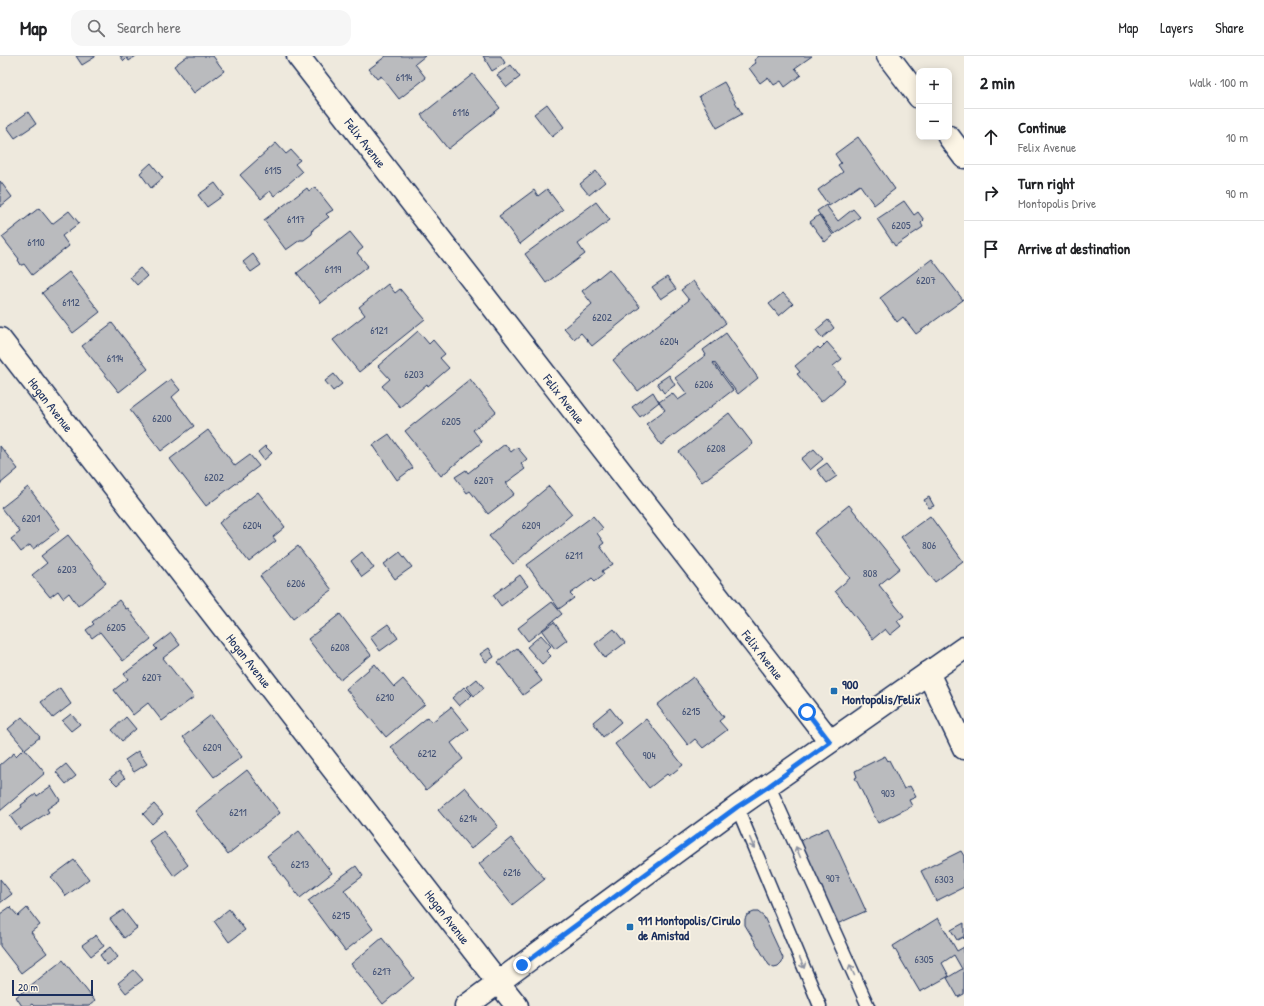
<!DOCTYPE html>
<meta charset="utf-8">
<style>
:root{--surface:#fff;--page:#f6f6f6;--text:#202124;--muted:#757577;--line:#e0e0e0}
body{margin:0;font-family:"Patrick Hand",sans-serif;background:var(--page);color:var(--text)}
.controls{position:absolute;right:12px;top:12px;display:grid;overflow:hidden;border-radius:8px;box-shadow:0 2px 10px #0003}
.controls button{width:36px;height:36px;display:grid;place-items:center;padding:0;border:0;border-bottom:1px solid var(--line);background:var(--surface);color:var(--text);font:20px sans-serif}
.scale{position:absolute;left:12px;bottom:10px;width:81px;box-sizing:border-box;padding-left:4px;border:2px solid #1b2f5e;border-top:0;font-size:11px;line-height:14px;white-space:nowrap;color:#1b2f5e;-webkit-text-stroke:3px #fcf5e5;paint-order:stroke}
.stop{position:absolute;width:12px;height:12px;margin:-9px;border:3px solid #1a73e8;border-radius:50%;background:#fff}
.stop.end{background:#1a73e8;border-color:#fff;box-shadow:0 1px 4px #0008}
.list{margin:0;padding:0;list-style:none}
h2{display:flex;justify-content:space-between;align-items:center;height:52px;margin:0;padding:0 16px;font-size:17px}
h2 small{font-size:13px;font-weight:400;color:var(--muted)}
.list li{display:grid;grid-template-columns:26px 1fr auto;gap:12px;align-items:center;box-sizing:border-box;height:56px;padding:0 16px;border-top:1px solid var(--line)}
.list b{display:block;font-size:15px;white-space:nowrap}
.list p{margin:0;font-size:13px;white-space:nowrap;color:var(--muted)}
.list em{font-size:13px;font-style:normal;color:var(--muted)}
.icon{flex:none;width:22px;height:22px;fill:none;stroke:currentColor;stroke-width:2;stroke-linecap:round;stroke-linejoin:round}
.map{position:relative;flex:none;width:964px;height:950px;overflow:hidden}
header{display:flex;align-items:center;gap:24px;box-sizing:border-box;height:56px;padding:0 20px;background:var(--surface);border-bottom:1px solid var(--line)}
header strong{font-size:19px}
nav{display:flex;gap:22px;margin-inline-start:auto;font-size:14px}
.search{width:280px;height:36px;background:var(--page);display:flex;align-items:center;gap:10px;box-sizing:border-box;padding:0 14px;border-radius:12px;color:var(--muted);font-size:15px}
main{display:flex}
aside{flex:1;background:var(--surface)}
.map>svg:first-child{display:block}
</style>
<header>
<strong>Map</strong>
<div class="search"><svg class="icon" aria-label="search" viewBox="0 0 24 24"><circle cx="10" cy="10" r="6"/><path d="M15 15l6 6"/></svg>Search here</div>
<nav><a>Map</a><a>Layers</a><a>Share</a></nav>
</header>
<main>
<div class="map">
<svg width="964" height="950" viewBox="0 0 964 950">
<rect width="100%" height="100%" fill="#eee9dd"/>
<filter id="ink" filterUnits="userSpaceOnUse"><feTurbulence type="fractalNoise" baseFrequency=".025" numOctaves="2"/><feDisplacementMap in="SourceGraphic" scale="8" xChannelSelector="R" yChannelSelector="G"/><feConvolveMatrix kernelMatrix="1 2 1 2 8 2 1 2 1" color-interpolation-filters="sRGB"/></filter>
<g filter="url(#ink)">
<g fill="#babbbe" stroke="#1b2f5e">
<path d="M 76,0 L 95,0 L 95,1 L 82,9 Z"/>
<path d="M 120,0 L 136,0 L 129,5 L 127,2 L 124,5 Z"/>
<path d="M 187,0 L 213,0 L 224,15 L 194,37 L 174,10 Z"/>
<path d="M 386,0 L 425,0 L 415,8 L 426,22 L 399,43 L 381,20 L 377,23 L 369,13 Z"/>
<path d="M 483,0 L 501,0 L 505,7 L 492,15 Z"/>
<path d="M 759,0 L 812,0 L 795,12 L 801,19 L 785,31 L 781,25 L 774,29 L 768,21 L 760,27 L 749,12 L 756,7 L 754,4 Z"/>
<path d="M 511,9 L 520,21 L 507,31 L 497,19 Z"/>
<path d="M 473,18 L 500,52 L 448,93 L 421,59 Z"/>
<path d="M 724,26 L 742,58 L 717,72 L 699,40 Z"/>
<path d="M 547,48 L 564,71 L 552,81 L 534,58 Z"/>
<path d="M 28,56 L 36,68 L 15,82 L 7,71 Z"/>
<path d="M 858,81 L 895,133 L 874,149 L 860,129 L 829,150 L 818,134 L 843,116 L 838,109 L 841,107 L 835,98 Z"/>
<path d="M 276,87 L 286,98 L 291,94 L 300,104 L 295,108 L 302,116 L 274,140 L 270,135 L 261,143 L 240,119 Z"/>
<path d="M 151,107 L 163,122 L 151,132 L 140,117 Z"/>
<path d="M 596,115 L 605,126 L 589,139 L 580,128 Z"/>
<path d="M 0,125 L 12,141 L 0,151 Z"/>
<path d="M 215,127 L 224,139 L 207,151 L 198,139 Z"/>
<path d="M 315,131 L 333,154 L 326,158 L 329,161 L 313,173 L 312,178 L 304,184 L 300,184 L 286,194 L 264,164 L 307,132 L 309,135 Z"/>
<path d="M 547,133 L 563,154 L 520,188 L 499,160 L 534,134 L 538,140 Z"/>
<path d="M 904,145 L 914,159 L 918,156 L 924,164 L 921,167 L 923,171 L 895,190 L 877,163 Z"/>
<path d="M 596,146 L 610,164 L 578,188 L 585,198 L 546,227 L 525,198 Z"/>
<path d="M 826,149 L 838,165 L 853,153 L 860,161 L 834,178 L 817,155 Z"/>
<path d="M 39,152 L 52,168 L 69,155 L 79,167 L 62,180 L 69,190 L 32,219 L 24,208 L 22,209 L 21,209 L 18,204 L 19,203 L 2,181 Z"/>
<path d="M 819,159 L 833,179 L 825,186 L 810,166 Z"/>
<path d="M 350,176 L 363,192 L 357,197 L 368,210 L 321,247 L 297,217 Z"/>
<path d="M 253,198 L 261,209 L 251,216 L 243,206 Z"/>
<path d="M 932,203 L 963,244 L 916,278 L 903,261 L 897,266 L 880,242 Z"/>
<path d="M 140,212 L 147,220 L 137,229 L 130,221 Z"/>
<path d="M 609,213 L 640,251 L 592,290 L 581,277 L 574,283 L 564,272 L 592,248 L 582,235 Z"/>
<path d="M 69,216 L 100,256 L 73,277 L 42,237 Z"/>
<path d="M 667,221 L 676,233 L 661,243 L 652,231 Z"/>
<path d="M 693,225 L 726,267 L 638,335 L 613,304 L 689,244 L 681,234 Z"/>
<path d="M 388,228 L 395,237 L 400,233 L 425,263 L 359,316 L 333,284 L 365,259 L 359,251 Z"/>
<path d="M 783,237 L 793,248 L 779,260 L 769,248 Z"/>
<path d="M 828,264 L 834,272 L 822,282 L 816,274 Z"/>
<path d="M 112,267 L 148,313 L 119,336 L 82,290 Z"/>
<path d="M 418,275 L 429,288 L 433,284 L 445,298 L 440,302 L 449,312 L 428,330 L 427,328 L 400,351 L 382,330 L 390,323 L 378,310 Z"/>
<path d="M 726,277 L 758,322 L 738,338 L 714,306 L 713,307 L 733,334 L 661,389 L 646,368 L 665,354 L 659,346 L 672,337 L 678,344 L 687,338 L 675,322 L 706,299 L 703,294 Z"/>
<path d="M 827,286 L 842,303 L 833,310 L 845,325 L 821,346 L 797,318 L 800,316 L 795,310 L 818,291 L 820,293 Z"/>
<path d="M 334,318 L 342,328 L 333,335 L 325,325 Z"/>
<path d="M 669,319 L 675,329 L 664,337 L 657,327 Z"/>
<path d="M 171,323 L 180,334 L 172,341 L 194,370 L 161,395 L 130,354 Z"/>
<path d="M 470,323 L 496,356 L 473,374 L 482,386 L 441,420 L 405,375 Z"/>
<path d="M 653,336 L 659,346 L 640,361 L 632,351 Z"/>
<path d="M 729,357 L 753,388 L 702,426 L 679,396 Z"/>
<path d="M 208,374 L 235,410 L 250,399 L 259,410 L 206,450 L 170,403 Z"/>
<path d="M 389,378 L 413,412 L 397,424 L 373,389 Z"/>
<path d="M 505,388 L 511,396 L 517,391 L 527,403 L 521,408 L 525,413 L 506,427 L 514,438 L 488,458 L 470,435 L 467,437 L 455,421 L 466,414 L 468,417 Z"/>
<path d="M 0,390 L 18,413 L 0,428 Z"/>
<path d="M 265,390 L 272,397 L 264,404 L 258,396 Z"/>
<path d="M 814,393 L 823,403 L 810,414 L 801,403 Z"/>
<path d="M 827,407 L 837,420 L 827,427 L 817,414 Z"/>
<path d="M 549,430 L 572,458 L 513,508 L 489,480 Z"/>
<path d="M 28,431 L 60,473 L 33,493 L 30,489 L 21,496 L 11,483 L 20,476 L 1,452 Z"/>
<path d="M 258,436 L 285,471 L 273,481 L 276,485 L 249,506 L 219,467 Z"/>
<path d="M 929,441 L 934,450 L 929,452 L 924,444 Z"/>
<path d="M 849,449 L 900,512 L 879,529 L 904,560 L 897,565 L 901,570 L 890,579 L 885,573 L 873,583 L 835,535 L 850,522 L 814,477 Z"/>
<path d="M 593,460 L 603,472 L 597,477 L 604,487 L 600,490 L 613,508 L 602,515 L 604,518 L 595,525 L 592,522 L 570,538 L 574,542 L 559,553 L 527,509 Z"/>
<path d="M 930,460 L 963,505 L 935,526 L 901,481 Z"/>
<path d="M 68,479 L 106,527 L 78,550 L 69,537 L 63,542 L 58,535 L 50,541 L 32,519 L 47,507 L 41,500 Z"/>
<path d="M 298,490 L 332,534 L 293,563 L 260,520 Z"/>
<path d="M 362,496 L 374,512 L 362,521 L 351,505 Z"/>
<path d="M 400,496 L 412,511 L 395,523 L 384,508 Z"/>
<path d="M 520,519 L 528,530 L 501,550 L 493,539 Z"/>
<path d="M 119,544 L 126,553 L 128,552 L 133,559 L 133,560 L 151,583 L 123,605 L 100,576 L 92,582 L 86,574 L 94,568 L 92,566 Z"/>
<path d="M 552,546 L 562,558 L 528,585 L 518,572 Z"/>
<path d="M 340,558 L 371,599 L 340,624 L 308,583 Z"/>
<path d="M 554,566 L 567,584 L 555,593 L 542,575 Z"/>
<path d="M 388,568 L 398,582 L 380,595 L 370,581 Z"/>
<path d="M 614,573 L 625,587 L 605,602 L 595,588 Z"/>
<path d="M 171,577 L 180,589 L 163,602 L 194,641 L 162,665 L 148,647 L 133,659 L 114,634 L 128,623 L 124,618 L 157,593 L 154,590 Z"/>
<path d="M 541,579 L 551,590 L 546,595 L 551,600 L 542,608 L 527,591 Z"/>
<path d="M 489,592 L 494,601 L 486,606 L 480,598 Z"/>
<path d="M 517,592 L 542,625 L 523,639 L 498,606 Z"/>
<path d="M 375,608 L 394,631 L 403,623 L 425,648 L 386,681 L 346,633 Z"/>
<path d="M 693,621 L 724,661 L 719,665 L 727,674 L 703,692 L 695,683 L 688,689 L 657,649 Z"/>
<path d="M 477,623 L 484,632 L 474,640 L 467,631 Z"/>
<path d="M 464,631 L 472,639 L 459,650 L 452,642 Z"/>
<path d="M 60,632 L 71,648 L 53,662 L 41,646 Z"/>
<path d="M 451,651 L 469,673 L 451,687 L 463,703 L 426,734 L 391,691 L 428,661 L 432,666 Z"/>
<path d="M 610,652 L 621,666 L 603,681 L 593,666 Z"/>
<path d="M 71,658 L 80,668 L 71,675 L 62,665 Z"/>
<path d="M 211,659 L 242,701 L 214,721 L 183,681 Z"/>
<path d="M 22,661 L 40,681 L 25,693 L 45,717 L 0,755 L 0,709 L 14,697 L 16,700 L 24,692 L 8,673 Z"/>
<path d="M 126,661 L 136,673 L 122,685 L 112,674 Z"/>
<path d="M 646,663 L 683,709 L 669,720 L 667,718 L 649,732 L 615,688 Z"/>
<path d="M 138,695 L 147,708 L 134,716 L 125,704 Z"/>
<path d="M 885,700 L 888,705 L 889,704 L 904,733 L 910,730 L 916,741 L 909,744 L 912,750 L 878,767 L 855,722 L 857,721 L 855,715 Z"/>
<path d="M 66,708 L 76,720 L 66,728 L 56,716 Z"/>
<path d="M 247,714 L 280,757 L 228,798 L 195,755 Z"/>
<path d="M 119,715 L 125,722 L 117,729 L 110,722 Z"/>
<path d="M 51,730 L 60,744 L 47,753 L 49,756 L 20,774 L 10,760 L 22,751 L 21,749 L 36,738 L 37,740 Z"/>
<path d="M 465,731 L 498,770 L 471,793 L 438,754 Z"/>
<path d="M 154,748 L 163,758 L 152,768 L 143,758 Z"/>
<path d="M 828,772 L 866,855 L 837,868 L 799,785 Z"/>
<path d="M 163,775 L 188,809 L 174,820 L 149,785 Z"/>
<path d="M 299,775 L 332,817 L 300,842 L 267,800 Z"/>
<path d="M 511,782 L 545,823 L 512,849 L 479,808 Z"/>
<path d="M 961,795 L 964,800 L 964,831 L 936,845 L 921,815 Z"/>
<path d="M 74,804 L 89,823 L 66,840 L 51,821 Z"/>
<path d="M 356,810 L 363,820 L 344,834 L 373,873 L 345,895 L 308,845 Z"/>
<path d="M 0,823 L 12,838 L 0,847 Z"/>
<path d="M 10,851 L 18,860 L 27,852 L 40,869 L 31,876 L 47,897 L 21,917 L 0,890 L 0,858 Z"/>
<path d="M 229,853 L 245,874 L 229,886 L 214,865 Z"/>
<path d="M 123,854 L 137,872 L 124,882 L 110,863 Z"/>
<path d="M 754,856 L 758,856 L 764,861 L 783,902 L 782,907 L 778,911 L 774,912 L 769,909 L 745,869 L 745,863 L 747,859 Z"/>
<path d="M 938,862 L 957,895 L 964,891 L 964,938 L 958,941 L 947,922 L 962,913 L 954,899 L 942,907 L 949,920 L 920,936 L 893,890 Z"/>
<path d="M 964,867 L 964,883 L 963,881 L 957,884 L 951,874 Z"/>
<path d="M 96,879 L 104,890 L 91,900 L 82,889 Z"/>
<path d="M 382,882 L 414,922 L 383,948 L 351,908 Z"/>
<path d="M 110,891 L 118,901 L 107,909 L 100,899 Z"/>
<path d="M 63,904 L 95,945 L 89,950 L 34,950 L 32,948 L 29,950 L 22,950 L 16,941 Z"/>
<path d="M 134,914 L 143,924 L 126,937 L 118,927 Z"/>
</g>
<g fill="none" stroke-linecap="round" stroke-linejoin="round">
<g stroke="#1b2f5e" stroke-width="15">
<g id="lane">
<path d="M 769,730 L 868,950"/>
<path d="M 737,751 L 820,950"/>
</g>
</g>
<g stroke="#1b2f5e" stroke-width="25">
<g id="street">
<path id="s1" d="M 298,0 L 830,685"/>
<path d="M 888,0 L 919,41"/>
<path d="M 949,81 L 964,101"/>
<path d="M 928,617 L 964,692"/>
<path d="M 498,926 L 517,950"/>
</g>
</g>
<g stroke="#1b2f5e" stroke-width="25">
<g id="secondary">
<path id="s2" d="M 0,283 L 498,926"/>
<path d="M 466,950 L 737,751 L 964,592"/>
</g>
</g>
<use href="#lane" stroke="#fcf5e5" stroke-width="12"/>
<use href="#street" stroke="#fcf5e5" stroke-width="22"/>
<use href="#secondary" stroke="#fcf5e5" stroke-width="22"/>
</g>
<defs><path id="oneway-shaft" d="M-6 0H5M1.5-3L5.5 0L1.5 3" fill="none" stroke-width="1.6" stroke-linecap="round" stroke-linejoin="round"/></defs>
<g stroke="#8c92a2">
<use href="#oneway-shaft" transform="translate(752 787) rotate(67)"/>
<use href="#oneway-shaft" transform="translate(798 796) rotate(-114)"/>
<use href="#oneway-shaft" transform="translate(802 907) rotate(67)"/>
<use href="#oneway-shaft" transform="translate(852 914) rotate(-114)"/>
</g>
</g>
<g fill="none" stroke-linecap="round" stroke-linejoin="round" filter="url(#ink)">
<path stroke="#1a73e8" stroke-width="5" d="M 522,909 L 737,751 L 769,730 L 830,686 L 807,656"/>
</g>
<g fill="#1f6fb2" stroke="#fcf5e5" stroke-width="1.5">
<rect x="830" y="631" width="8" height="8" rx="2"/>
<rect x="626" y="867" width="8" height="8" rx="2"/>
</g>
<g text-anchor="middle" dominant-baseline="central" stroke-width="3.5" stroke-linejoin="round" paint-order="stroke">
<g font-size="11" fill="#435276">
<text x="404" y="21">6114</text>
<text x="461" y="56">6116</text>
<text x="273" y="114">6115</text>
<text x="296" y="163">6117</text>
<text x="901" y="169">6205</text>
<text x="36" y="186">6110</text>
<text x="333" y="213">6119</text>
<text x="926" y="224">6207</text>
<text x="71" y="246">6112</text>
<text x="602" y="261">6202</text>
<text x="379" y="274">6121</text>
<text x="669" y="285">6204</text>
<text x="115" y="302">6114</text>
<text x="414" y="318">6203</text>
<text x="704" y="328">6206</text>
<text x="162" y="362">6200</text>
<text x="451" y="365">6205</text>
<text x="716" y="392">6208</text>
<text x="214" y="421">6202</text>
<text x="484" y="424">6207</text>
<text x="31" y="462">6201</text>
<text x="252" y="469">6204</text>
<text x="531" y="469">6209</text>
<text x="929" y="489">806</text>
<text x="574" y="499">6211</text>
<text x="67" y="513">6203</text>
<text x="870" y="517">808</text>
<text x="296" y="527">6206</text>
<text x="116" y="571">6205</text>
<text x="340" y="591">6208</text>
<text x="152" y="621">6207</text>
<text x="385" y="641">6210</text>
<text x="691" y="655">6215</text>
<text x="212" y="691">6209</text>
<text x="427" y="697">6212</text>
<text x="649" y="699">904</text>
<text x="888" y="737">903</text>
<text x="238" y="756">6211</text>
<text x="468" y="762">6214</text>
<text x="300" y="808">6213</text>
<text x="512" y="816">6216</text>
<text x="833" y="822">907</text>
<text x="944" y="823">6303</text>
<text x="341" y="859">6215</text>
<text x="924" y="903">6305</text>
<text x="382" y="915">6217</text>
</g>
<g font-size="13" fill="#1b2f5e" stroke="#fcf5e5">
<text stroke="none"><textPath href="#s1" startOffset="110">Felix Avenue</textPath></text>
<text stroke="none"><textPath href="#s1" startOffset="434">Felix Avenue</textPath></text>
<text stroke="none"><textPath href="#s2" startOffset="83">Hogan Avenue</textPath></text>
<text stroke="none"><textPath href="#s1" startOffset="758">Felix Avenue</textPath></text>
<text stroke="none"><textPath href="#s2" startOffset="407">Hogan Avenue</textPath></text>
<text stroke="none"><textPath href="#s2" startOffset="731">Hogan Avenue</textPath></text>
</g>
<g font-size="13" font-weight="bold" fill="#1b2f5e" stroke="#fcf5e5" text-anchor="start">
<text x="842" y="628">900<tspan x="842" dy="15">Montopolis/Felix</tspan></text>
<text x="638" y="864">911 Montopolis/Cirulo<tspan x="638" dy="15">de Amistad</tspan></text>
</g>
</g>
</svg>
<div class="controls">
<button>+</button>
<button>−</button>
</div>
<div class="scale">20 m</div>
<div class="stop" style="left:807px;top:656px"></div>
<div class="stop end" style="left:522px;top:909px"></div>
</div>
<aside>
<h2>2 min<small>Walk · 100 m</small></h2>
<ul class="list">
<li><svg class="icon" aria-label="ahead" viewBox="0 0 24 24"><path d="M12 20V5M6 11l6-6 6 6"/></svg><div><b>Continue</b><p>Felix Avenue</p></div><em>10 m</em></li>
<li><svg class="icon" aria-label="right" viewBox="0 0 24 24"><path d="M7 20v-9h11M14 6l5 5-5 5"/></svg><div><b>Turn right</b><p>Montopolis Drive</p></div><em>90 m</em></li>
<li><svg class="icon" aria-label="arrive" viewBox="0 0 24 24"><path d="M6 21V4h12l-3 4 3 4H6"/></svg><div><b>Arrive at destination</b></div></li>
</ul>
</aside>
</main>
